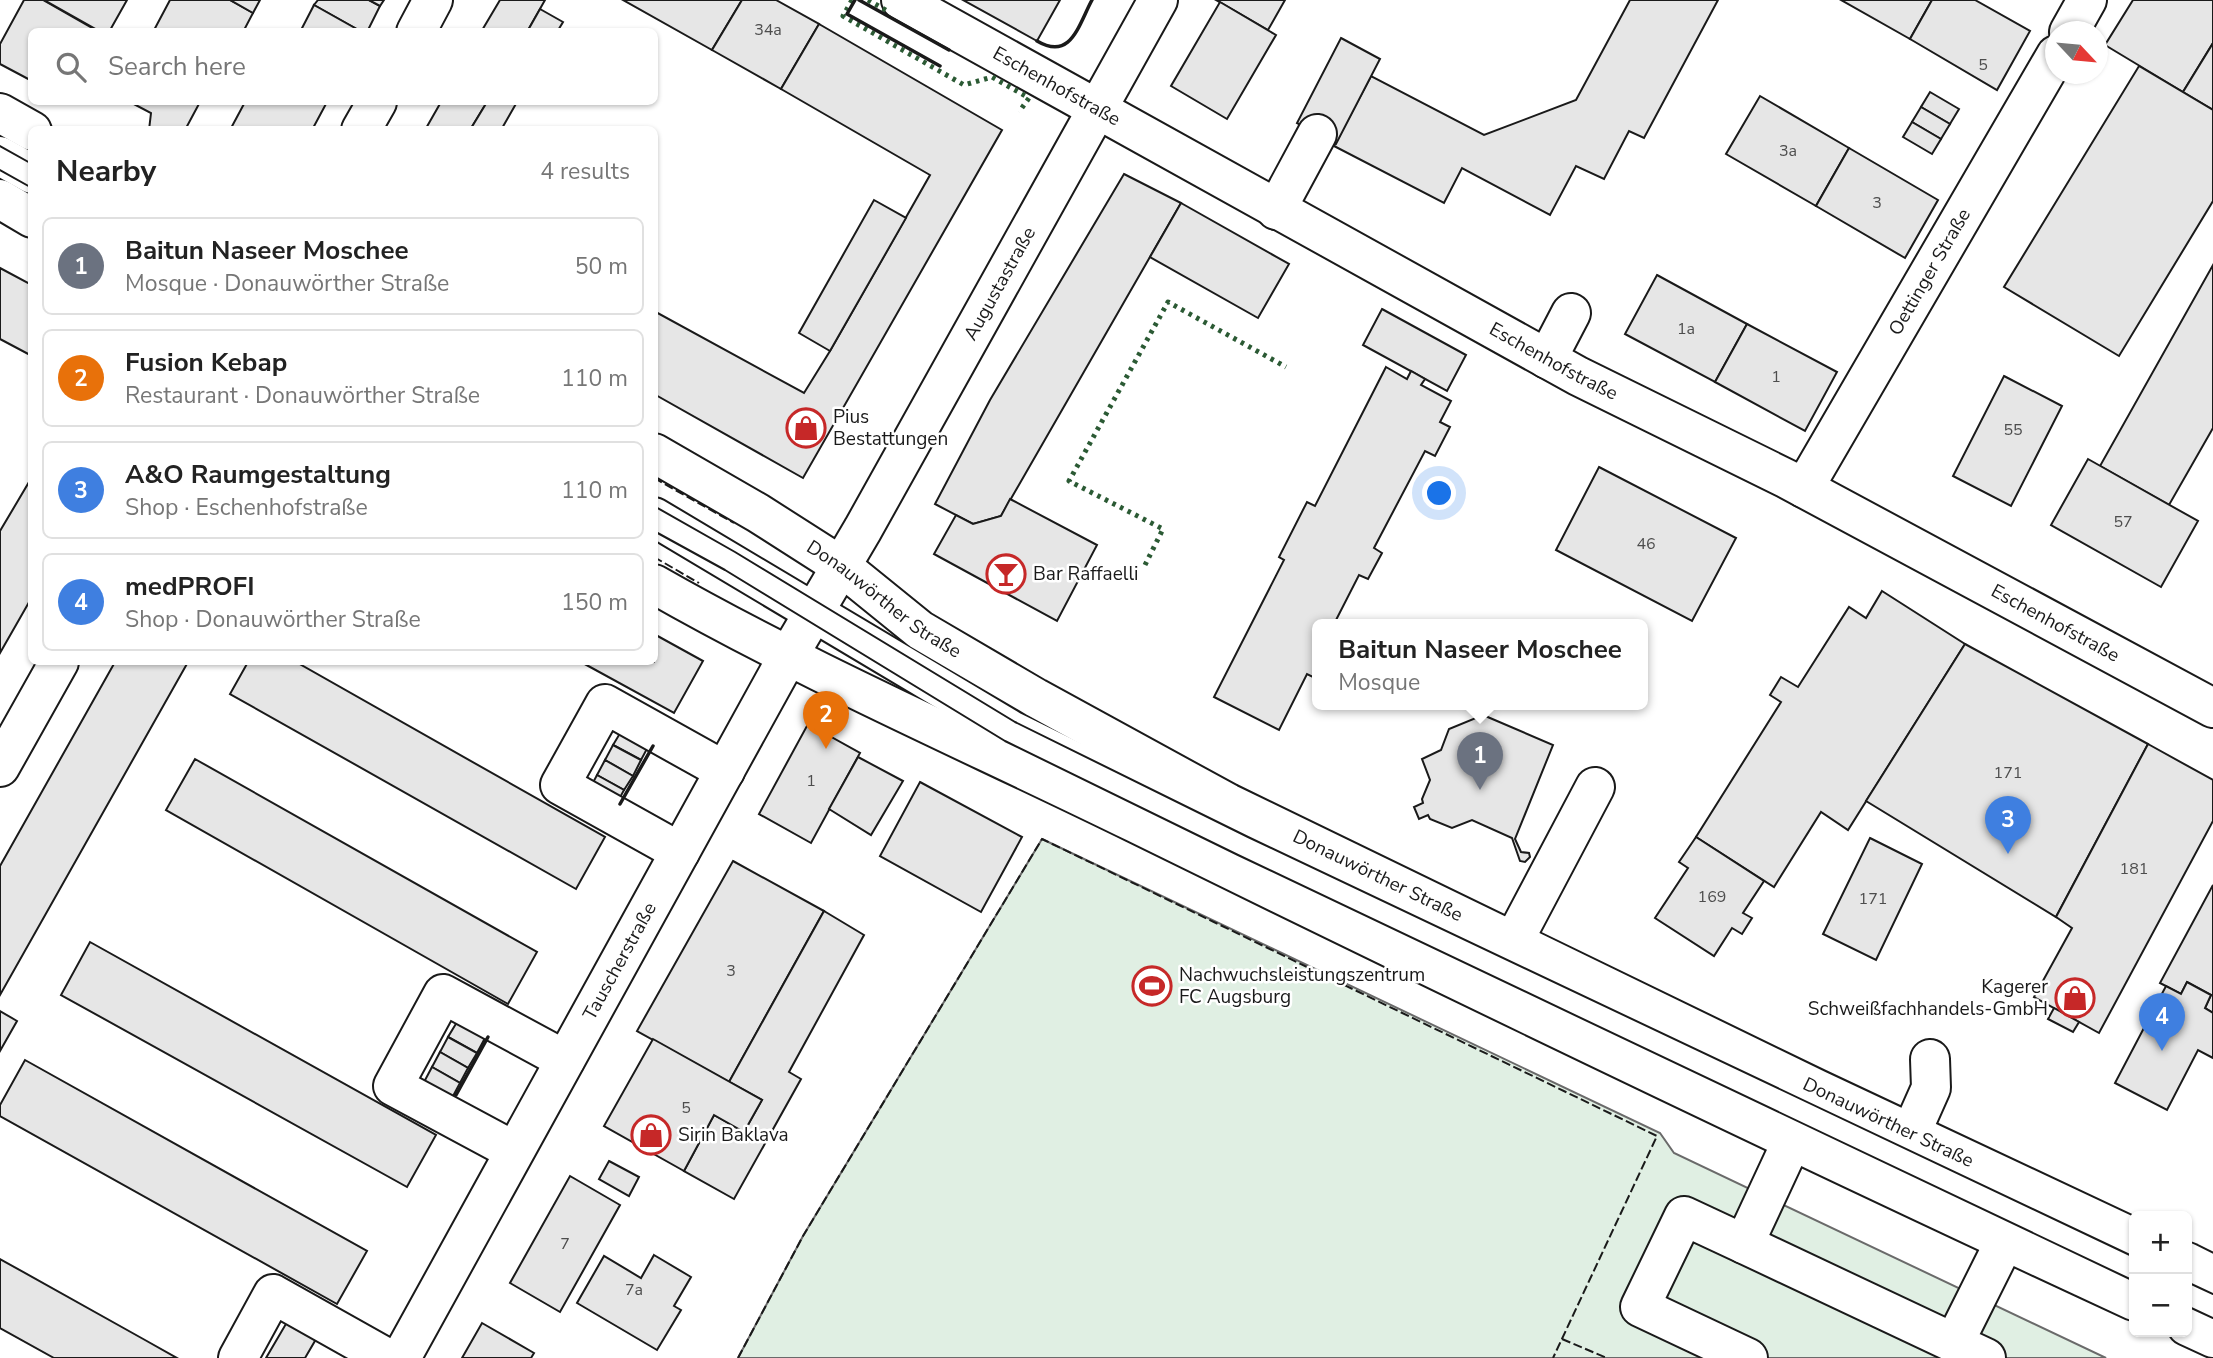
<!DOCTYPE html>
<meta charset="utf-8">
<style>
:root{--surface:#fff;--page:#f6f6f6;--text:#222;--muted:#767676;--line:#e0e0e0;--accent:#0b8043}
body{margin:0;font-family:"Nunito Sans",sans-serif;background:var(--page);color:var(--text)}
.controls{position:absolute;right:21px;bottom:21px;display:grid;overflow:hidden;border-radius:10px;box-shadow:0 2px 5px #0004}
.controls button{width:63px;height:63px;display:grid;place-items:center;padding:0;border:0;border-bottom:2px solid var(--line);background:var(--surface);color:var(--text);font:35px sans-serif}
.compass{position:absolute;left:2045px;top:21px;width:63px;height:63px;border-radius:50%;background:var(--surface);box-shadow:0 2px 5px #0004;rotate:116deg}
.you{position:absolute;left:1440px;top:494px;width:24px;height:24px;margin:-18px;border:5px solid #fff;border-radius:50%;background:#1a73e8;box-shadow:0 0 0 10px #1a73e833}
.badge{display:grid;place-items:center;width:46px;height:46px;border-radius:50%;background:var(--accent);color:#fff;font-size:23px;font-weight:700}
.pin{position:absolute;translate:-50% -58px;filter:drop-shadow(0 2px 4px #0008)}
.pin::after{content:'';position:absolute;top:37px;width:24px;height:21px;background:inherit;clip-path:polygon(0 0,100% 0,50% 100%)}
.popup{position:absolute;left:1312px;top:619px;width:336px;height:91px;box-sizing:border-box;display:grid;place-content:center;border-radius:10px;background:var(--surface);filter:drop-shadow(0 2px 5px #0005);font-size:23px;white-space:nowrap;color:var(--muted)}
.popup b{font-size:26px;color:var(--text)}
.popup::after{content:'';position:absolute;left:50%;top:100%;margin-left:-14px;border:14px solid transparent;border-top-color:var(--surface)}
.list{margin:0;padding:0;list-style:none}
h2{display:flex;justify-content:space-between;align-items:center;height:91px;margin:0;padding:0 28px;font-size:30px}
h2 small{font-size:23px;font-weight:400;color:var(--muted)}
.list li{display:grid;grid-template-columns:46px 1fr auto;gap:21px;align-items:center;box-sizing:border-box;height:98px;margin:0 14px 14px;padding:0 14px;border:2px solid var(--line);border-radius:10px}
.list b{display:block;font-size:26px;white-space:nowrap}
.list p{margin:0;font-size:23px;white-space:nowrap;color:var(--muted)}
.list em{font-size:23px;font-style:normal;color:var(--muted)}
.icon{flex:none;width:38px;height:38px;fill:none;stroke:currentColor;stroke-width:2;stroke-linecap:round;stroke-linejoin:round}
.map{position:relative;flex:none;width:2213px;height:1358px;overflow:hidden}
.search{position:absolute;background:var(--surface);box-shadow:0 2px 5px #0004;left:28px;top:28px;width:630px;height:77px;display:flex;align-items:center;gap:18px;box-sizing:border-box;padding:0 24px;border-radius:10px;color:var(--muted);font-size:26px}
.panel{position:absolute;background:var(--surface);box-shadow:0 2px 5px #0004;left:28px;top:126px;width:630px;height:539px;border-radius:10px}
.map>svg:first-child{display:block}
</style>
<div class="map">
<svg width="2213" height="1358" viewBox="0 0 2213 1358">
<rect width="100%" height="100%" fill="#fff"/>
<path fill="#e0efe3" stroke="#6a6a6a" stroke-width="2" d="M 1042,839 L 1660,1133 L 1674,1153 L 2106,1358 L 738,1358 L 803,1236 Z"/>
<g fill="#e6e6e6" stroke="#1a1a1a" stroke-width="2">
<path d="M 24,0 L 43,0 L 99,32 L 32,32 L 32,81 L 0,64 L 0,44 Z"/>
<path d="M 44,0 L 127,0 L 109,32 L 101,32 Z"/>
<path d="M 170,0 L 230,0 L 253,13 L 243,32 L 153,32 Z"/>
<path d="M 230,0 L 260,0 L 253,13 Z"/>
<path d="M 318,0 L 369,0 L 380,6 L 367,32 L 362,32 L 314,5 Z"/>
<path d="M 369,0 L 384,0 L 380,6 Z"/>
<path d="M 500,0 L 545,0 L 527,32 L 481,32 Z"/>
<path d="M 623,0 L 742,0 L 712,50 Z"/>
<path d="M 742,0 L 776,0 L 819,24 L 781,89 L 712,50 Z"/>
<path d="M 963,0 L 1060,0 L 1037,41 Z"/>
<path d="M 1216,0 L 1285,0 L 1268,30 Z"/>
<path d="M 1630,0 L 1718,0 L 1644,138 L 1629,131 L 1604,179 L 1576,166 L 1550,215 L 1462,168 L 1444,203 L 1334,146 L 1371,76 L 1484,135 L 1576,100 Z"/>
<path d="M 1841,0 L 1932,0 L 1910,39 Z"/>
<path d="M 1932,0 L 1975,0 L 2030,31 L 1997,90 L 1910,39 Z"/>
<path d="M 2133,0 L 2213,0 L 2213,43 L 2183,92 L 2105,45 Z"/>
<path d="M 1220,2 L 1276,35 L 1227,119 L 1171,86 Z"/>
<path d="M 314,5 L 362,32 L 300,32 Z"/>
<path d="M 540,9 L 563,22 L 557,32 L 527,32 Z"/>
<path d="M 819,24 L 1002,130 L 803,478 L 654,394 L 654,311 L 804,393 L 830,351 L 930,175 L 781,89 Z"/>
<path d="M 1341,38 L 1380,59 L 1336,144 L 1297,123 Z"/>
<path d="M 2213,43 L 2213,110 L 2183,92 Z"/>
<path d="M 2139,66 L 2213,110 L 2213,201 L 2119,356 L 2004,287 Z"/>
<path d="M 1930,92 L 1959,109 L 1950,124 L 1921,107 Z"/>
<path d="M 1760,96 L 1849,148 L 1816,206 L 1726,154 Z"/>
<path d="M 130,102 L 200,102 L 185,130 L 149,130 L 151,113 Z"/>
<path d="M 245,102 L 327,102 L 312,130 L 230,130 Z"/>
<path d="M 441,102 L 487,102 L 470,130 L 425,130 Z"/>
<path d="M 487,102 L 517,102 L 501,130 L 470,130 Z"/>
<path d="M 1921,107 L 1950,124 L 1941,139 L 1912,122 Z"/>
<path d="M 1912,122 L 1941,139 L 1932,154 L 1903,137 Z"/>
<path d="M 1849,148 L 1938,200 L 1905,258 L 1816,206 Z"/>
<path d="M 1124,174 L 1181,203 L 1001,516 L 973,524 L 935,504 L 990,400 Z"/>
<path d="M 874,200 L 906,218 L 830,351 L 799,333 Z"/>
<path d="M 1181,203 L 1289,264 L 1258,318 L 1150,257 Z"/>
<path d="M 2213,265 L 2213,428 L 2169,505 L 2100,466 Z"/>
<path d="M 0,268 L 32,285 L 32,356 L 0,339 Z"/>
<path d="M 1657,275 L 1747,324 L 1715,382 L 1625,334 Z"/>
<path d="M 1382,309 L 1466,355 L 1447,391 L 1363,345 Z"/>
<path d="M 1747,324 L 1837,372 L 1805,431 L 1715,382 Z"/>
<path d="M 1386,367 L 1407,379 L 1411,371 L 1425,379 L 1421,385 L 1451,401 L 1440,422 L 1450,427 L 1435,456 L 1425,451 L 1374,548 L 1382,553 L 1368,579 L 1359,575 L 1334,624 L 1317,624 L 1317,679 L 1307,674 L 1279,730 L 1214,697 L 1284,560 L 1279,557 L 1307,502 L 1315,506 Z"/>
<path d="M 2004,376 L 2062,406 L 2011,506 L 1953,476 Z"/>
<path d="M 2088,459 L 2198,521 L 2161,587 L 2051,525 Z"/>
<path d="M 1599,467 L 1736,538 L 1692,621 L 1556,550 Z"/>
<path d="M 32,477 L 32,597 L 0,653 L 0,531 Z"/>
<path d="M 1010,499 L 1097,545 L 1057,621 L 934,554 L 956,515 L 973,524 L 1001,516 Z"/>
<path d="M 1882,591 L 1965,644 L 1848,830 L 1821,812 L 1774,887 L 1696,837 L 1781,702 L 1770,695 L 1781,677 L 1798,687 L 1849,607 L 1866,618 Z"/>
<path d="M 654,634 L 703,661 L 674,713 L 581,662 L 654,662 Z"/>
<path d="M 1965,644 L 2148,744 L 2056,917 L 1866,801 Z"/>
<path d="M 115,662 L 188,662 L 0,995 L 0,866 Z"/>
<path d="M 248,662 L 296,662 L 605,837 L 576,889 L 230,694 Z"/>
<path d="M 1483,715 L 1553,745 L 1515,839 L 1521,852 L 1529,853 L 1530,857 L 1525,862 L 1520,861 L 1512,838 L 1472,820 L 1452,828 L 1430,819 L 1428,815 L 1419,819 L 1414,807 L 1423,803 L 1422,799 L 1430,780 L 1422,759 L 1441,750 L 1449,729 Z"/>
<path d="M 808,724 L 860,753 L 811,843 L 759,814 Z"/>
<path d="M 622,730 L 649,745 L 641,760 L 613,745 Z"/>
<path d="M 2148,744 L 2213,780 L 2213,821 L 2099,1033 L 2034,997 L 2072,928 L 2056,917 Z"/>
<path d="M 613,745 L 641,760 L 633,776 L 605,760 Z"/>
<path d="M 858,757 L 903,781 L 871,835 L 829,809 Z"/>
<path d="M 195,759 L 537,952 L 508,1004 L 166,810 Z"/>
<path d="M 605,760 L 633,776 L 624,790 L 597,775 Z"/>
<path d="M 597,775 L 624,790 L 616,805 L 589,790 Z"/>
<path d="M 920,782 L 1022,837 L 981,912 L 880,856 Z"/>
<path d="M 1696,837 L 1764,881 L 1743,913 L 1752,918 L 1742,934 L 1732,928 L 1714,956 L 1655,918 L 1688,868 L 1679,862 Z"/>
<path d="M 1870,838 L 1922,864 L 1876,960 L 1823,934 Z"/>
<path d="M 733,861 L 824,911 L 729,1082 L 637,1031 Z"/>
<path d="M 2213,885 L 2213,1013 L 2205,1008 L 2211,995 L 2187,982 L 2181,994 L 2160,983 Z"/>
<path d="M 824,911 L 864,935 L 789,1072 L 801,1079 L 734,1199 L 684,1171 L 714,1115 L 744,1132 L 762,1100 L 729,1082 Z"/>
<path d="M 90,942 L 436,1135 L 407,1187 L 61,995 Z"/>
<path d="M 2187,982 L 2211,995 L 2205,1008 L 2213,1013 L 2213,1058 L 2198,1050 L 2167,1110 L 2115,1083 L 2166,986 L 2181,994 Z"/>
<path d="M 2054,1008 L 2079,1022 L 2073,1032 L 2048,1019 Z"/>
<path d="M 0,1011 L 17,1021 L 0,1051 Z"/>
<path d="M 457,1022 L 485,1038 L 477,1053 L 448,1037 Z"/>
<path d="M 448,1037 L 477,1053 L 468,1068 L 440,1052 Z"/>
<path d="M 653,1039 L 762,1100 L 744,1132 L 714,1115 L 684,1171 L 604,1126 Z"/>
<path d="M 440,1052 L 468,1068 L 460,1083 L 432,1067 Z"/>
<path d="M 25,1060 L 367,1251 L 337,1304 L 0,1116 L 0,1105 Z"/>
<path d="M 432,1067 L 460,1083 L 452,1098 L 424,1082 Z"/>
<path d="M 609,1161 L 639,1177 L 629,1196 L 599,1179 Z"/>
<path d="M 570,1176 L 620,1205 L 560,1312 L 510,1283 Z"/>
<path d="M 654,1255 L 691,1277 L 674,1306 L 681,1310 L 657,1350 L 577,1303 L 604,1256 L 641,1278 Z"/>
<path d="M 0,1259 L 145,1340 L 177,1358 L 54,1358 L 0,1328 Z"/>
<path d="M 290,1317 L 319,1334 L 305,1358 L 266,1358 Z"/>
<path d="M 482,1323 L 534,1353 L 531,1358 L 462,1358 Z"/>
</g>
<g fill="none" stroke-linecap="round" stroke-linejoin="round">
<g stroke="#1a1a1a" stroke-width="42">
<g id="minor">
<path id="s1" d="M 901,0 L 1578,376 L 1787,479 L 2213,708"/>
<path d="M 416,32 L 433,0"/>
<path d="M 2069,32 L 2087,0"/>
<path d="M 361,130 L 377,102"/>
<path d="M 0,156 L 32,174"/>
<path d="M 1276,210 L 1317,134"/>
<path d="M 1547,359 L 1571,313"/>
<path id="s2" d="M 1804,488 L 2056,55"/>
<path d="M 654,517 L 1011,730 L 1244,845 L 2134,1267"/>
<path d="M 0,767 L 59,662"/>
<path d="M 680,852 L 560,785 L 605,704 L 725,771"/>
<path d="M 1513,942 L 1595,787"/>
<path d="M 1911,1133 L 1931,1088 L 1930,1059"/>
<path d="M 514,1151 L 393,1086 L 443,994 L 565,1060"/>
<path d="M 1744,1244 L 1954,1343"/>
<path d="M 2187,1292 L 2213,1305"/>
<path d="M 238,1358 L 273,1294 L 387,1358"/>
<path id="s3" d="M 401,1358 L 787,658 L 863,529 L 1158,0"/>
<path d="M 1748,1358 L 1640,1307 L 1684,1216 L 1744,1244 L 1792,1141"/>
<path d="M 1986,1358 L 1954,1343 L 2005,1241"/>
</g>
</g>
<g stroke="#1a1a1a" stroke-width="42">
<g id="major">
<path d="M 0,113 L 32,131"/>
<path d="M 0,199 L 32,218"/>
<path id="s4" d="M 654,453 L 758,513 L 841,566 L 920,630 L 1036,698 L 1228,803 L 1817,1089 L 2134,1238"/>
<path d="M 654,584 C 810,673 974,744 1135,823 C 1467,986 1799,1146 2134,1301"/>
<path d="M 2187,1262 L 2213,1275"/>
<path d="M 2187,1326 L 2213,1338"/>
</g>
</g>
<use href="#minor" stroke="#fff" stroke-width="38"/>
<use href="#major" stroke="#fff" stroke-width="38"/>
<g stroke="#1a1a1a" stroke-width="2">
<path d="M 0,146 L 32,164"/>
<path d="M 0,170 L 32,188"/>
<path d="M 654,506 L 735,552 L 1015,722 L 1248,837 L 2134,1257"/>
<path d="M 654,531 L 725,570 L 1005,741 L 1238,855 L 2134,1281"/>
<path d="M 2187,1282 L 2213,1294"/>
<path d="M 2187,1306 L 2213,1318"/>
</g>
<g stroke="#2b5a34" stroke-width="5" stroke-dasharray="3.5 5" stroke-linecap="butt">
<path d="M 852,0 L 843,16 L 964,85 L 992,77 L 1029,98 L 1019,112"/>
<path d="M 868,0 L 889,12"/>
<path d="M 1145,565 L 1163,529 L 1069,481 L 1168,302 L 1286,367"/>
</g>
<g stroke="#1a1a1a" stroke-width="2" stroke-dasharray="9 3.5" stroke-linecap="butt">
<path d="M 654,478 L 734,523"/>
<path d="M 654,557 L 699,583"/>
<path d="M 1562,1339 L 1607,1358"/>
<path d="M 738,1358 L 803,1236 L 1042,839 L 1657,1136 L 1553,1358"/>
</g>
<g stroke="#1a1a1a" stroke-width="3.5">
<path d="M 855,0 L 847,14 L 940,66"/>
<path d="M 859,0 L 949,50"/>
<path d="M 1037,41 C 1071,61 1078,26 1092,0"/>
<path d="M 620,804 L 653,746"/>
<path d="M 456,1095 L 488,1037"/>
</g>
</g>
<defs>
<g id="shop-ring" transform="scale(2.0125)"><circle r="9.5" fill="#fff" stroke="#c62828" stroke-width="1.5"/><path d="M-5-2.5h2.3a2.7 3.5 0 0 1 5.4 0H5L5.5 6h-11ZM-1.5-2.5h3a1.5 2.3 0 0 0-3 0Z" fill="#c62828"/></g>
<g id="bar-ring" transform="scale(2.0125)"><circle r="9.5" fill="#fff" stroke="#c62828" stroke-width="1.5"/><path d="M-6-5H6L.8 .8V4.5H3.5V6h-7V4.5H-.8V.8Z" fill="#c62828"/></g>
<g id="stadium-ring" transform="scale(2.0125)"><circle r="9.5" fill="#fff" stroke="#c62828" stroke-width="1.5"/><path d="M0-5a6.5 5 0 1 0 0 10a6.5 5 0 1 0 0-10ZM-3.5-1.8h7v3.6h-7Z" fill="#c62828"/></g>
</defs>
<g fill-rule="evenodd">
<use href="#shop-ring" x="806" y="428"/>
<use href="#bar-ring" x="1006" y="574"/>
<use href="#stadium-ring" x="1152" y="986"/>
<use href="#shop-ring" x="2075" y="998"/>
<use href="#shop-ring" x="651" y="1135"/>
</g>
<g text-anchor="middle" dominant-baseline="central" stroke-width="5" stroke-linejoin="round" paint-order="stroke">
<g font-size="16" fill="#4d4d4d">
<text x="768" y="30">34a</text>
<text x="1983" y="65">5</text>
<text x="1788" y="151">3a</text>
<text x="1877" y="203">3</text>
<text x="1686" y="329">1a</text>
<text x="1776" y="377">1</text>
<text x="2013" y="430">55</text>
<text x="2123" y="522">57</text>
<text x="1646" y="544">46</text>
<text x="2008" y="773">171</text>
<text x="811" y="781">1</text>
<text x="2134" y="869">181</text>
<text x="1712" y="897">169</text>
<text x="1873" y="899">171</text>
<text x="731" y="971">3</text>
<text x="686" y="1108">5</text>
<text x="565" y="1244">7</text>
<text x="634" y="1290">7a</text>
</g>
<g font-size="19" fill="#1a1a1a" stroke="#fff">
<text stroke="none"><textPath href="#s1" startOffset="178">Eschenhofstraße</textPath></text>
<text stroke="none"><textPath href="#s2" startOffset="250">Oettinger Straße</textPath></text>
<text stroke="none"><textPath href="#s3" startOffset="1230">Augustastraße</textPath></text>
<text stroke="none"><textPath href="#s1" startOffset="746">Eschenhofstraße</textPath></text>
<text stroke="none"><textPath href="#s4" startOffset="273">Donauwörther Straße</textPath></text>
<text stroke="none"><textPath href="#s1" startOffset="1312">Eschenhofstraße</textPath></text>
<text stroke="none"><textPath href="#s4" startOffset="840">Donauwörther Straße</textPath></text>
<text stroke="none"><textPath href="#s3" startOffset="453">Tauscherstraße</textPath></text>
<text stroke="none"><textPath href="#s4" startOffset="1407">Donauwörther Straße</textPath></text>
</g>
<g font-size="19" fill="#1a1a1a" stroke="#fff" text-anchor="start">
<text x="833" y="417">Pius<tspan x="833" dy="22">Bestattungen</tspan></text>
<text x="1033" y="574">Bar Raffaelli</text>
<text x="1179" y="975">Nachwuchsleistungszentrum<tspan x="1179" dy="22">FC Augsburg</tspan></text>
<text x="2048" y="987" text-anchor="end">Kagerer<tspan x="2048" dy="22">Schweißfachhandels-GmbH</tspan></text>
<text x="678" y="1135">Sirin Baklava</text>
</g>
</g>
</svg>
<div class="controls">
<button>+</button>
<button>−</button>
</div>
<svg class="compass" viewBox="-18 -18 36 36"><path d="M0-13l5 13h-10z" fill="#e53935"/><path d="M0 13l5-13h-10z" fill="#767676"/></svg>
<div class="you"></div>
<div class="pin badge" style="left:1480px;top:790px;background:#6b7280">1</div>
<div class="popup"><b>Baitun Naseer Moschee</b>Mosque</div>
<div class="pin badge" style="left:826px;top:749px;background:#e8710a">2</div>
<div class="pin badge" style="left:2008px;top:854px;background:#3f7fe0">3</div>
<div class="pin badge" style="left:2162px;top:1051px;background:#3f7fe0">4</div>
<div class="search"><svg class="icon" aria-label="search" viewBox="0 0 24 24"><circle cx="10" cy="10" r="6"/><path d="M15 15l6 6"/></svg>Search here</div>
<section class="panel">
<h2>Nearby<small>4 results</small></h2>
<ul class="list">
<li><span class="badge" style="background:#6b7280">1</span><div><b>Baitun Naseer Moschee</b><p>Mosque · Donauwörther Straße</p></div><em>50 m</em></li>
<li><span class="badge" style="background:#e8710a">2</span><div><b>Fusion Kebap</b><p>Restaurant · Donauwörther Straße</p></div><em>110 m</em></li>
<li><span class="badge" style="background:#3f7fe0">3</span><div><b>A&amp;O Raumgestaltung</b><p>Shop · Eschenhofstraße</p></div><em>110 m</em></li>
<li><span class="badge" style="background:#3f7fe0">4</span><div><b>medPROFI</b><p>Shop · Donauwörther Straße</p></div><em>150 m</em></li>
</ul>
</section>
</div>
